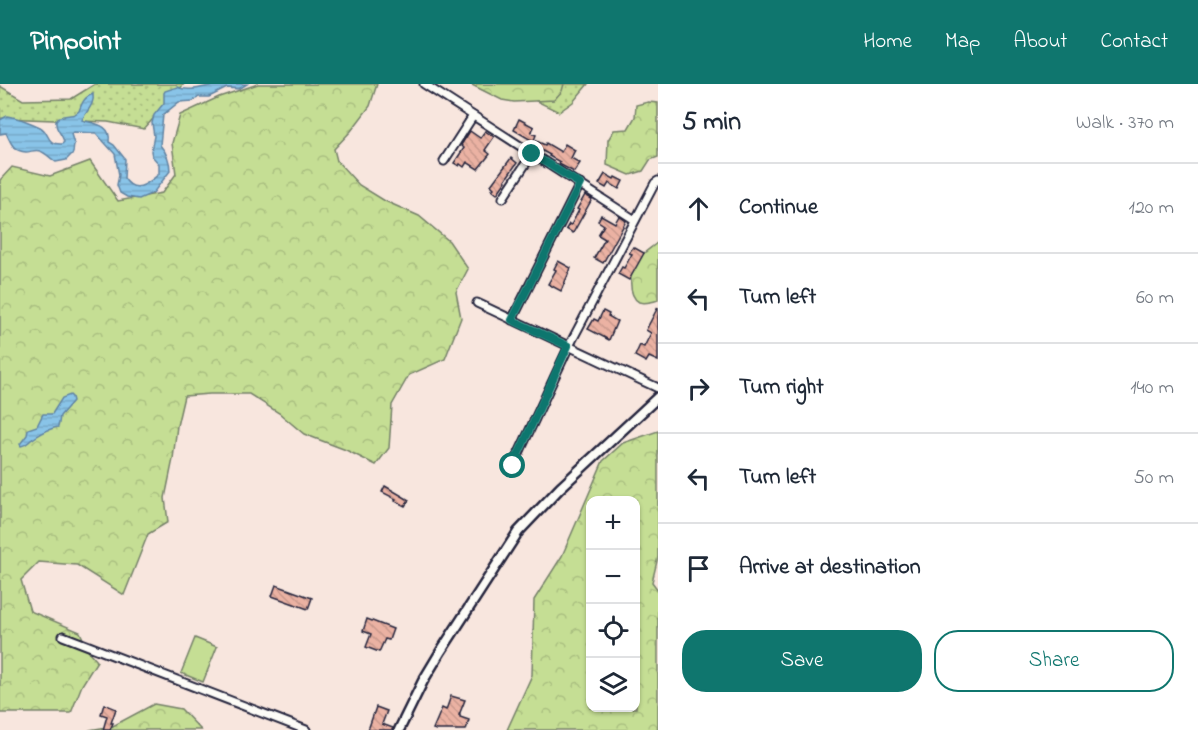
<!DOCTYPE html>
<meta charset="utf-8">
<style>
:root{--surface:#fff;--page:#f6f6f7;--text:#1f2937;--muted:#747a83;--line:#e0e1e3;--accent:#0f766e}
body{margin:0;font-family:"Indie Flower",sans-serif;background:var(--page);color:var(--text)}
.controls{position:absolute;right:18px;bottom:18px;display:grid;overflow:hidden;border-radius:12px;box-shadow:0 2px 4px #0004}
.controls button{width:54px;height:54px;display:grid;place-items:center;padding:0;border:0;border-bottom:2px solid var(--line);background:var(--surface);color:var(--text);font:30px sans-serif}
.stop{position:absolute;width:18px;height:18px;margin:-14px;border:4px solid #0f766e;border-radius:50%;background:#fff}
.stop.end{background:#0f766e;border-color:#fff;box-shadow:0 2px 6px #0008}
.list{margin:0;padding:0;list-style:none}
h2{display:flex;justify-content:space-between;align-items:center;height:78px;margin:0;padding:0 24px;font-size:26px}
h2 small{font-size:20px;font-weight:400;color:var(--muted)}
.list li{display:grid;grid-template-columns:39px 1fr auto;gap:18px;align-items:center;box-sizing:border-box;height:90px;padding:0 24px;border-top:2px solid var(--line)}
.list b{display:block;font-size:22px;white-space:nowrap}
.list em{font-size:20px;font-style:normal;color:var(--muted)}
.actions{display:flex;gap:12px;padding:18px 24px}
.actions a{flex:1;padding:14px 0;border:2px solid var(--accent);border-radius:24px;text-align:center;font-size:21px;color:var(--accent)}
.actions .main{background:var(--accent);color:#fff}
.icon{flex:none;width:33px;height:33px;fill:none;stroke:currentColor;stroke-width:2;stroke-linecap:round;stroke-linejoin:round}
.map{position:relative;flex:none;width:658px;height:646px;overflow:hidden}
header{display:flex;align-items:center;gap:36px;box-sizing:border-box;height:84px;padding:0 30px;background:var(--accent);color:#fff}
header strong{font-size:28px}
nav{display:flex;gap:33px;margin-inline-start:auto;font-size:21px}
main{display:flex}
aside{flex:1;background:var(--surface)}
.map>svg:first-child{display:block}
</style>
<header>
<strong>Pinpoint</strong>
<nav><a>Home</a><a>Map</a><a>About</a><a>Contact</a></nav>
</header>
<main>
<div class="map">
<svg width="658" height="646" viewBox="0 0 658 646">
<defs>
<pattern id="grass-dots" width="8" height="8" patternUnits="userSpaceOnUse" patternTransform="scale(1.5)"><rect width="8" height="8" fill="#c5de94"/><path d="M2 2h.1M6 6h.1" fill="none" stroke="#a9be80" stroke-width="1.8" stroke-linecap="round"/></pattern>
<pattern id="forest-crowns" width="20" height="18" patternUnits="userSpaceOnUse" patternTransform="scale(1.5)"><rect width="20" height="18" fill="#c5de94"/><path d="M2 6a3 3 0 1 1 6 0M12 15a3 3 0 1 1 6 0" fill="none" stroke="#a9be80"/></pattern>
<pattern id="water-rules" width="6" height="5" patternUnits="userSpaceOnUse" patternTransform="scale(1.5)"><rect width="6" height="5" fill="#89c4e8"/><path d="M0 2.5h6" fill="none" stroke="#76a8c8"/></pattern>
<pattern id="building-back-hatch" width="6" height="6" patternUnits="userSpaceOnUse" patternTransform="scale(1.5)"><rect width="6" height="6" fill="#ebb2a3"/><path d="M-1 5l2 2M0 0l6 6M5-1l2 2" fill="none" stroke="#c9998d"/></pattern>
</defs>
<rect width="100%" height="100%" fill="#f8e6de"/>
<filter id="ink" filterUnits="userSpaceOnUse"><feTurbulence type="fractalNoise" baseFrequency=".0167" numOctaves="2"/><feDisplacementMap in="SourceGraphic" scale="12" xChannelSelector="R" yChannelSelector="G"/><feConvolveMatrix kernelMatrix="1 2 1 2 8 2 1 2 1" color-interpolation-filters="sRGB"/></filter>
<g filter="url(#ink)">
<g fill="url(#grass-dots)" stroke="#748068" stroke-width="1.5">
<path d="M 95,0 L 184,0 L 144,45 L 108,38 L 0,34 L 0,2 L 23,16 L 71,15 Z"/>
<path d="M 501,0 L 588,0 L 573,18 L 559,28 Z"/>
</g>
<g fill="url(#forest-crowns)" stroke="#748068" stroke-width="1.5" fill-rule="evenodd">
<path d="M 258,0 L 377,0 L 370,22 L 351,47 L 334,65 L 337,77 L 359,101 L 385,117 L 419,132 L 449,157 L 468,185 L 456,208 L 461,234 L 445,275 L 409,291 L 392,321 L 389,364 L 376,381 L 346,366 L 304,350 L 279,329 L 249,310 L 210,310 L 184,312 L 177,342 L 173,375 L 165,414 L 168,438 L 148,450 L 124,511 L 77,481 L 39,478 L 21,496 L 30,527 L 80,548 L 89,568 L 97,577 L 82,601 L 71,629 L 0,629 L 0,96 L 12,83 L 50,92 L 90,77 L 118,117 L 162,109 L 176,90 L 172,59 L 180,31 L 219,13 Z"/>
<path d="M 470,0 L 564,0 L 562,7 L 554,16 L 514,18 L 502,16 Z"/>
<path d="M 648,18 L 658,19 L 658,73 L 650,76 L 643,87 L 630,91 L 607,81 L 608,56 L 614,46 L 628,45 L 635,33 L 636,21 Z"/>
<path d="M 658,158 L 658,216 C 652,218 645,220 639,218 C 627,211 630,187 636,177 C 641,170 651,164 658,158 Z"/>
<path d="M 658,347 L 658,473 L 652,498 L 658,506 L 658,646 L 507,646 L 532,591 L 534,516 L 562,472 L 603,377 L 623,359 ZM 590,416 L 636,416 L 636,624 L 590,624 Z"/>
<path d="M 154,620 L 181,625 L 201,646 L 89,646 L 113,642 Z"/>
</g>
<path fill="#c5de94" stroke="#748068" stroke-width="1.5" d="M 195,554 L 217,563 L 203,598 L 181,589 Z"/>
<g fill="url(#water-rules)" stroke="#6083a3" stroke-width="1.5">
<path d="M 220,0 L 247,0 L 239,5 L 227,4 L 209,13 L 199,13 L 193,17 L 179,18 L 163,31 L 160,61 C 166,68 170,77 170,87 L 153,109 L 139,115 L 127,113 L 120,109 L 117,101 L 119,91 L 115,70 L 96,49 L 73,48 L 71,50 L 74,60 L 73,69 L 66,76 L 56,78 C 51,75 46,69 40,67 C 35,65 31,68 26,68 C 12,67 11,58 6,49 L 0,50 L 0,36 L 7,32 L 12,33 C 19,34 34,40 40,43 C 51,49 45,61 62,60 L 64,58 C 63,51 56,46 56,40 C 55,31 65,32 70,31 C 74,31 77,29 79,27 C 82,19 84,13 93,10 C 95,21 86,27 82,36 C 94,40 112,40 109,58 L 114,61 L 125,75 L 124,94 C 135,111 147,100 159,90 L 159,80 L 152,72 L 151,67 L 154,52 L 152,39 L 154,31 L 164,19 L 164,9 L 165,7 L 177,3 C 190,9 205,2 220,0 Z"/>
<path d="M 70,311 L 72,313 L 73,317 C 68,323 64,327 60,332 L 59,339 L 58,343 C 51,344 40,350 34,354 C 28,357 28,361 21,362 L 20,360 L 27,351 L 28,345 L 37,342 L 43,330 L 52,330 L 62,314 Z"/>
</g>
<g fill="url(#building-back-hatch)" stroke="#22223b" stroke-width="1.5">
<path d="M 519,35 L 534,43 L 531,49 L 536,51 L 534,56 L 545,61 L 546,59 L 561,68 L 565,60 L 575,66 L 571,74 L 580,79 L 574,88 L 559,80 L 560,78 L 549,72 L 550,71 L 531,61 L 533,57 L 514,46 Z"/>
<path d="M 470,47 L 480,54 L 485,47 L 494,53 L 485,66 L 490,70 L 478,85 L 467,78 L 464,83 L 460,80 L 459,82 L 454,79 L 464,64 L 461,61 Z"/>
<path d="M 511,74 L 517,79 L 505,96 L 506,97 L 497,110 L 492,106 L 494,104 L 491,101 Z"/>
<path d="M 605,90 L 614,95 L 615,93 L 623,97 L 619,105 L 609,99 L 606,104 L 599,100 Z"/>
<path d="M 585,111 L 592,115 L 573,149 L 566,145 L 569,140 L 571,141 L 579,126 L 577,125 Z"/>
<path d="M 601,131 L 615,139 L 619,132 L 626,137 L 603,179 L 594,174 L 605,155 L 598,151 L 604,141 L 598,137 Z"/>
<path d="M 633,163 L 644,169 L 629,196 L 618,190 L 622,183 L 624,184 L 632,170 L 629,169 Z"/>
<path d="M 558,177 L 571,184 L 561,207 L 548,200 L 556,186 L 554,185 Z"/>
<path d="M 658,223 L 658,277 L 649,273 L 646,278 L 635,272 L 640,261 L 644,263 L 651,249 L 646,246 Z"/>
<path d="M 603,227 L 609,230 L 608,232 L 617,237 L 609,256 L 588,245 L 594,235 L 598,237 Z"/>
<path d="M 385,402 L 409,416 L 405,422 L 395,417 L 396,415 L 382,408 Z"/>
<path d="M 276,501 L 312,514 L 308,525 L 272,512 Z"/>
<path d="M 367,535 L 393,545 L 389,556 L 385,555 L 379,568 L 366,563 L 371,550 L 363,547 Z"/>
<path d="M 451,612 L 465,616 L 459,631 L 460,631 L 460,633 L 469,636 L 466,646 L 436,646 L 433,645 L 442,624 L 446,626 Z"/>
<path d="M 104,620 L 116,625 L 111,639 L 113,639 L 110,646 L 103,646 L 107,632 L 101,630 Z"/>
<path d="M 376,623 L 387,627 L 382,640 L 393,644 L 393,646 L 368,646 Z"/>
</g>
<g fill="none" stroke-linecap="round" stroke-linejoin="round">
<g stroke="#22223b" stroke-width="11">
<g id="minor">
<path d="M 424,0 L 635,136"/>
<path d="M 444,77 L 473,32"/>
<path d="M 503,114 L 532,70"/>
<path d="M 477,219 L 658,304"/>
<path d="M 512,236 L 580,100"/>
<path d="M 513,382 L 569,262 L 655,99 L 658,97"/>
<path d="M 63,552 L 306,646"/>
</g>
</g>
<g stroke="#22223b" stroke-width="13">
<path id="tertiary" d="M 399,646 L 423,597 L 441,567 L 518,448 L 560,404 L 658,313"/>
</g>
<use href="#minor" stroke="#fdfcf7" stroke-width="7"/>
<use href="#tertiary" stroke="#fdfcf7" stroke-width="8"/>
</g>
</g>
<g fill="none" stroke-linecap="round" stroke-linejoin="round" filter="url(#ink)">
<path stroke="#0f766e" stroke-width="8" d="M 513,382 L 568,262 L 512,236 L 580,100 L 532,70"/>
</g>
</svg>
<div class="controls">
<button>+</button>
<button>−</button>
<button><svg class="icon" aria-label="locate" viewBox="0 0 24 24"><circle cx="12" cy="12" r="6"/><path d="M12 2v4M12 18v4M2 12h4M18 12h4"/></svg></button>
<button><svg class="icon" aria-label="layers" viewBox="0 0 24 24"><path d="M12 4l9 5-9 5-9-5zM3 14l9 5 9-5"/></svg></button>
</div>
<div class="stop" style="left:513px;top:382px"></div>
<div class="stop end" style="left:532px;top:70px"></div>
</div>
<aside>
<h2>5 min<small>Walk · 370 m</small></h2>
<ul class="list">
<li><svg class="icon" aria-label="ahead" viewBox="0 0 24 24"><path d="M12 20V5M6 11l6-6 6 6"/></svg><div><b>Continue</b></div><em>120 m</em></li>
<li><svg class="icon" aria-label="left" viewBox="0 0 24 24"><path d="M17 20v-9H6M10 6l-5 5 5 5"/></svg><div><b>Turn left</b></div><em>60 m</em></li>
<li><svg class="icon" aria-label="right" viewBox="0 0 24 24"><path d="M7 20v-9h11M14 6l5 5-5 5"/></svg><div><b>Turn right</b></div><em>140 m</em></li>
<li><svg class="icon" aria-label="left" viewBox="0 0 24 24"><path d="M17 20v-9H6M10 6l-5 5 5 5"/></svg><div><b>Turn left</b></div><em>50 m</em></li>
<li><svg class="icon" aria-label="arrive" viewBox="0 0 24 24"><path d="M6 21V4h12l-3 4 3 4H6"/></svg><div><b>Arrive at destination</b></div></li>
</ul>
<div class="actions"><a class="main">Save</a><a>Share</a></div>
</aside>
</main>
